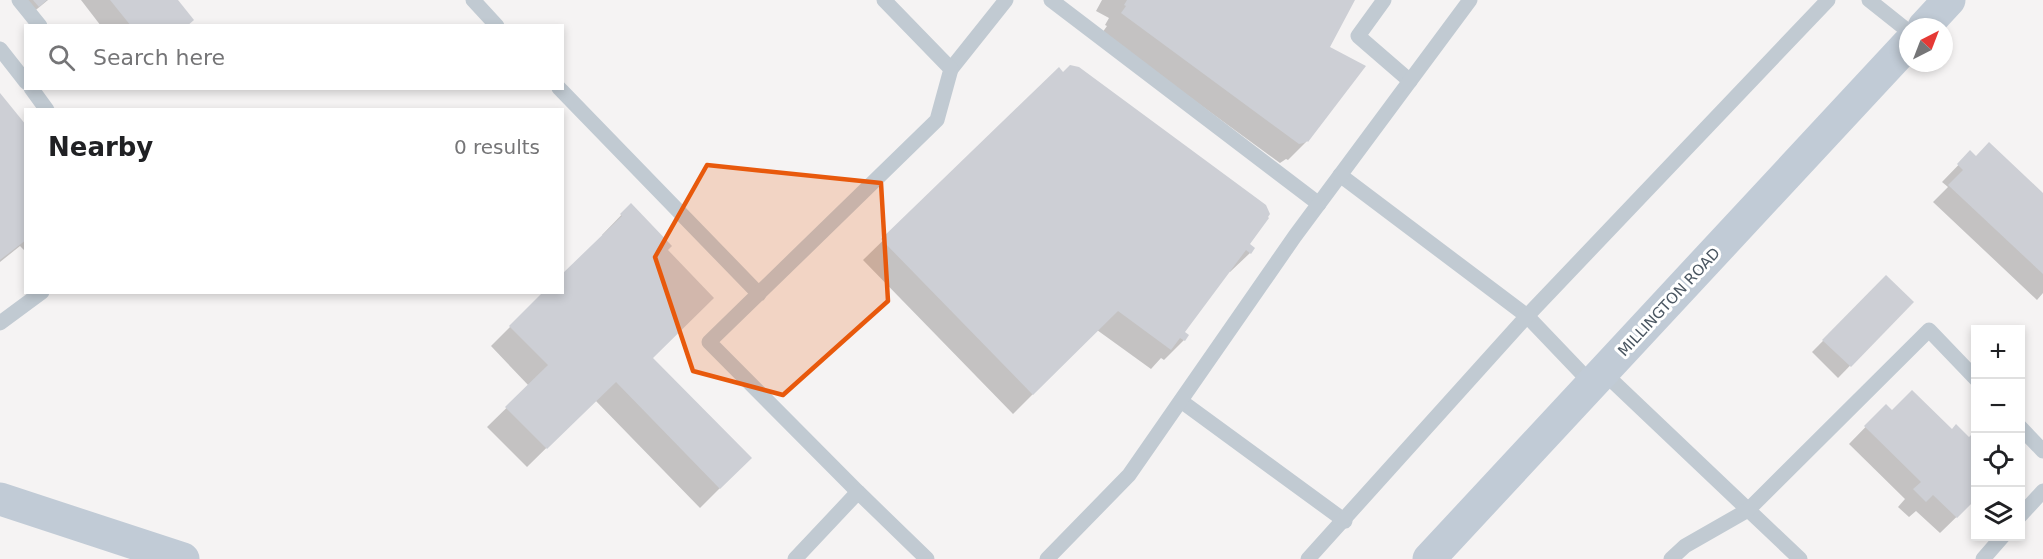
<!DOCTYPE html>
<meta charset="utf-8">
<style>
:root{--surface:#fff;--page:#f2f2f2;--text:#202124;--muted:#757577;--line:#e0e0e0}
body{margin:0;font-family:"DejaVu Sans",sans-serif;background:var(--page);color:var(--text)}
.controls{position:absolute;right:18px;bottom:18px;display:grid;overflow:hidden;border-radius:0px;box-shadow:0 3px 9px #0003}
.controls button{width:54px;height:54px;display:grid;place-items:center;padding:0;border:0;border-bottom:2px solid var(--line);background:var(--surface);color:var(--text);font:30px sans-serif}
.compass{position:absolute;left:1899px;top:18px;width:54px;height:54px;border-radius:50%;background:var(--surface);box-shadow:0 3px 9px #0003;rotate:42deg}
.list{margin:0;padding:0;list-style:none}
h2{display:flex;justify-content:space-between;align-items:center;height:78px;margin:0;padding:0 24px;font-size:26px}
h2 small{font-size:20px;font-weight:400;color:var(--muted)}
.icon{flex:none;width:33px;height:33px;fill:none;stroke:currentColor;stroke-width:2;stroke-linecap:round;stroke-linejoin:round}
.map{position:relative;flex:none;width:2043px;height:559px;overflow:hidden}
.search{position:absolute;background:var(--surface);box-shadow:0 3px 9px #0003;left:24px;top:24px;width:540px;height:66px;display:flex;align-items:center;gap:15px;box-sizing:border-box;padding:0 21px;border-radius:0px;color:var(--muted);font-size:22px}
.panel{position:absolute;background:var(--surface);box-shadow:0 3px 9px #0003;left:24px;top:108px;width:540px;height:186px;border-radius:0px}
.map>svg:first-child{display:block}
</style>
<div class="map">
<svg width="2043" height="559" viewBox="0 0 2043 559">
<rect width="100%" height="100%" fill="#f5f3f3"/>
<g fill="#0003">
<path d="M 12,0 L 48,0 L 26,18 Z"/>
<path d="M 81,0 L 176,0 L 187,26 L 101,26 Z"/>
<path d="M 1102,0 L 1353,0 L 1328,47 L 1307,141 L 1288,160 L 1286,159 L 1280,163 L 1102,33 L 1107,26 L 1105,25 L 1109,18 L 1096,11 Z"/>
<path d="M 1059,69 L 1248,244 L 1250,253 L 1230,272 L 1229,271 L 1183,332 L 1187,336 L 1184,340 L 1164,360 L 1161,358 L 1151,369 L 1097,330 L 1013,414 L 863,260 Z"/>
<path d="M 0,96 L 26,127 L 26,252 L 20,246 L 0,262 Z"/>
<path d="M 1970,153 L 2043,195 L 2043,293 L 2037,300 L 1933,202 L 1948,187 L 1942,182 Z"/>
<path d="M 631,205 L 666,250 L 651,358 L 750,458 L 700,508 L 595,400 L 527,467 L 487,427 L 529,386 L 491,346 L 545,292 L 562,292 L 603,236 L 602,235 Z"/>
<path d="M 1886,277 L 1912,302 L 1838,378 L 1812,352 Z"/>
<path d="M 1886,406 L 1892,412 L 1969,438 L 1976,498 L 1940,533 L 1916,511 L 1909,517 L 1898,507 L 1905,499 L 1849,444 Z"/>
</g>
<g fill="#cdcfd5">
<path d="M 33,0 L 47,0 L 39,7 Z"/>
<path d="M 110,0 L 178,0 L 194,20 L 187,26 L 131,26 Z"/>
<path d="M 1127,0 L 1355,0 L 1330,47 L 1366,66 L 1308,142 L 1307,141 L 1304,143 L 1299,144 L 1121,13 L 1126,6 L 1124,5 Z"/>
<path d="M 1070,65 L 1079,67 L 1266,205 L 1270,214 L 1268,217 L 1269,218 L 1250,244 L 1255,248 L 1251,254 L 1246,250 L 1185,332 L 1189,335 L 1185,341 L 1180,338 L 1171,350 L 1118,311 L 1033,395 L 881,239 L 1059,67 L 1063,72 Z"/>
<path d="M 0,93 L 26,125 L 26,240 L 0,260 Z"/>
<path d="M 1989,142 L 2043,193 L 2043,274 L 1948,185 L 1963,170 L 1957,164 L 1970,150 L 1976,156 Z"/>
<path d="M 631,203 L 672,246 L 668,250 L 714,298 L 653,358 L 752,458 L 720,489 L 616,382 L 547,449 L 505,407 L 548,365 L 509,326 L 543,292 L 562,292 L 562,274 L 622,216 L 620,214 Z"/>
<path d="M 1886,275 L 1914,302 L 1851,367 L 1822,340 Z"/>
<path d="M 1912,390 L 1952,429 L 1956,424 L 1969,437 L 1976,430 L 1976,499 L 1957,518 L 1933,495 L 1926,502 L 1913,489 L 1921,482 L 1864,426 L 1886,404 L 1892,410 Z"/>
</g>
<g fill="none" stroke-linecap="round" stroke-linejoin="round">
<g stroke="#c1cad2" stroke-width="15">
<path d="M 19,0 L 40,26"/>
<path d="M 473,0 L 497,26"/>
<path d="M 1051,0 L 1319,204"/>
<path d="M 1384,0 L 1358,36 L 1410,81"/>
<path d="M 1869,0 L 1908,31"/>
<path d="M 0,49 L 26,82"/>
<path d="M 951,69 L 1006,0"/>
<path d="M 31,88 L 47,110"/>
<path d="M 559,88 L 759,294"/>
<path d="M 1340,175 L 1527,316 L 1592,384"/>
<path d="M 0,323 L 42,292"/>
<path d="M 1603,372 L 1800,559"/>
<path d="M 1181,401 L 1345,521"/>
<path d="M 2020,427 L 2043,451"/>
<path d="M 858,492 L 709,342 L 937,120 L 951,69 L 884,0"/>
<path d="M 2020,516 L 2043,491"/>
<path d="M 795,559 L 858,492 L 927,559"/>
<path d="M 1047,559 L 1129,475 L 1295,236 L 1470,0"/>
<path d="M 1308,559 L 1527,316 L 1828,0"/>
<path d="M 1671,559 L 1685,546 L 1748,510 L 1929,330 L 1976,379"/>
<path d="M 1983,559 L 2003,536"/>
</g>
<g stroke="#c1cbd6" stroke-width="33">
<path d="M 1924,27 L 1949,0"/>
<path d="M 0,499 L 183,559"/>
<path d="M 1429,559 L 1908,44"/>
</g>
</g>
<path fill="#e8590c" fill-opacity="0.2" stroke="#e8590c" stroke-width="4.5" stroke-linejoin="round" d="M 707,165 L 881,183 L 888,301 L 783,395 L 693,371 L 655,257 Z"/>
<g text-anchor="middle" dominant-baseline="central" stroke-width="6" stroke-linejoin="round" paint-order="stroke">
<g font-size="15" fill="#4a5661" stroke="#fff">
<text transform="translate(1669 302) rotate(-47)">MILLINGTON ROAD</text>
</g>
</g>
</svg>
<div class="controls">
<button>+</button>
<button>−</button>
<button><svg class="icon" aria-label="locate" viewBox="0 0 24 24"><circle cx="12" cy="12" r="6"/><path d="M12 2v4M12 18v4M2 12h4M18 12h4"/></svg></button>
<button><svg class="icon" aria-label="layers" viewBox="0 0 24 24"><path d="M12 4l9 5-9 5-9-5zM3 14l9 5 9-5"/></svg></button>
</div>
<svg class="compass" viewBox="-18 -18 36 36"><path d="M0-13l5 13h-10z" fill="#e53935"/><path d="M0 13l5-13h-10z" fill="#757577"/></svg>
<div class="search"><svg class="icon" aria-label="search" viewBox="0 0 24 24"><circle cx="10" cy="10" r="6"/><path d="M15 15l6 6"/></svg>Search here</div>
<section class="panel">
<h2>Nearby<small>0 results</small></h2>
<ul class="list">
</ul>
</section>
</div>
